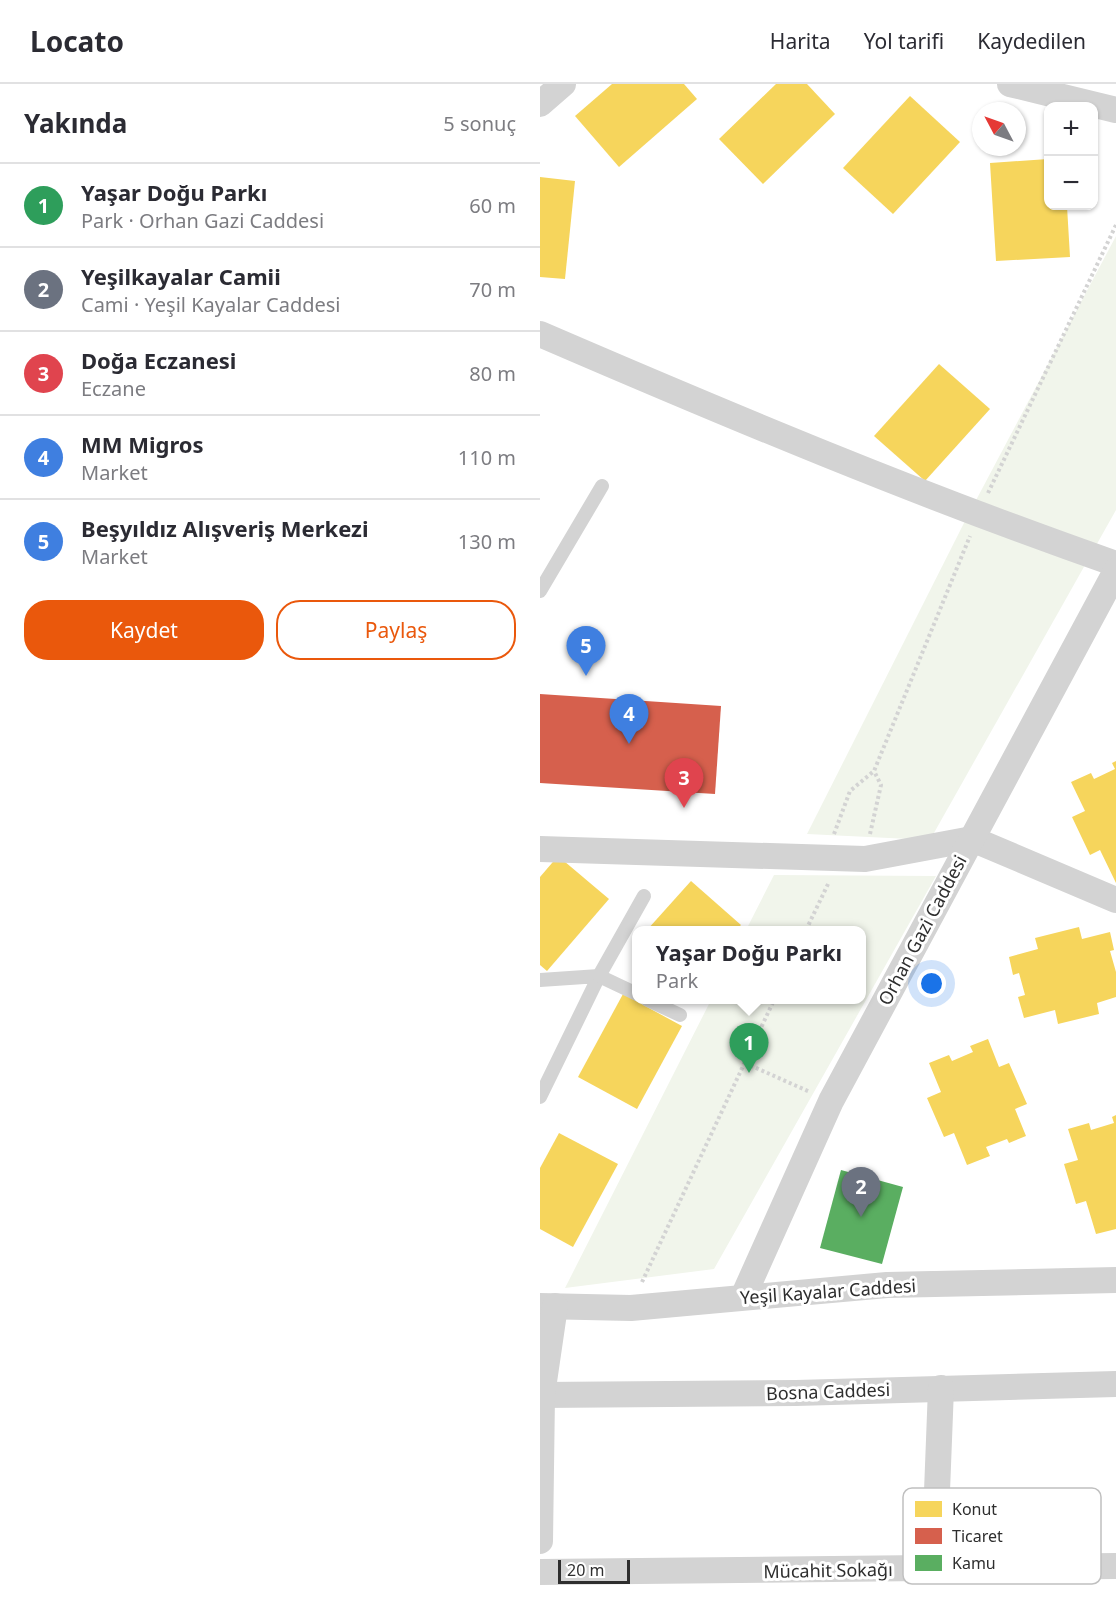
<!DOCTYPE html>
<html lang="tr">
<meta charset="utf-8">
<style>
:root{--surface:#fff;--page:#f7f7f7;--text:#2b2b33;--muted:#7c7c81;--line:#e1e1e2;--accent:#ea580c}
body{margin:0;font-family:"Noto Sans",sans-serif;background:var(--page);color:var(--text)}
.controls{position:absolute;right:18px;top:18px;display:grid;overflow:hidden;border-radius:12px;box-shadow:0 2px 4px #0004}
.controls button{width:54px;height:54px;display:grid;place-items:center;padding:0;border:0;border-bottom:2px solid var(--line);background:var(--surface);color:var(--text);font:30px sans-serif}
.compass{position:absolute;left:432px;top:18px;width:54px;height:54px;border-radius:50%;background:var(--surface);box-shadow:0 2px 4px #0004;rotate:311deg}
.scale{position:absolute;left:18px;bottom:15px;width:72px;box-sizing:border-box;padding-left:6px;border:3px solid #2e2e2e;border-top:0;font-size:16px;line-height:21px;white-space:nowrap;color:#2e2e2e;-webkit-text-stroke:4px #fff;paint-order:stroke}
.you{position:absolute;left:392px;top:900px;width:21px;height:21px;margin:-15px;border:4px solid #fff;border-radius:50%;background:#1a73e8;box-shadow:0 0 0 9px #1a73e833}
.badge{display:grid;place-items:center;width:39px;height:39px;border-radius:50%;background:var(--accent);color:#fff;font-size:20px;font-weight:700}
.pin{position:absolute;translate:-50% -50px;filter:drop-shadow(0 2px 3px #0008)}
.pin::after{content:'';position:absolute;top:32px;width:21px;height:18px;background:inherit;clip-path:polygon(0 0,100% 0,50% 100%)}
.popup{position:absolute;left:92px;top:842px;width:234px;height:78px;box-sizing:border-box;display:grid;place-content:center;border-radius:12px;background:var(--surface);filter:drop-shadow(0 2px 4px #0005);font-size:20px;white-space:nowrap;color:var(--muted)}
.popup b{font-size:22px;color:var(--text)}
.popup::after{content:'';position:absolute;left:50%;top:100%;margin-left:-12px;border:12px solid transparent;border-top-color:var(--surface)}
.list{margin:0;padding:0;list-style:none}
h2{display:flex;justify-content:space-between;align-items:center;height:78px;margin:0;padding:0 24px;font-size:26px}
h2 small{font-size:20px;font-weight:400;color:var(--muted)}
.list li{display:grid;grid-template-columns:39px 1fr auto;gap:18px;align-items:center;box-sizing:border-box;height:84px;padding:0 24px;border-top:2px solid var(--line)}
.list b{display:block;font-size:22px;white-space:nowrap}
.list p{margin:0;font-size:20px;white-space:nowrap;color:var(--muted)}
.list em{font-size:20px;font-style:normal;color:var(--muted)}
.actions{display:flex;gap:12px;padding:18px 24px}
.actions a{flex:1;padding:14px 0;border:2px solid var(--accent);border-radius:24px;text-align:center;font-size:21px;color:var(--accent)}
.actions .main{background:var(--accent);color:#fff}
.map{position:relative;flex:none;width:576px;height:1515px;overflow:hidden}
header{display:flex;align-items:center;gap:36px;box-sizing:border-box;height:84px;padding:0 30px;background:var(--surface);border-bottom:2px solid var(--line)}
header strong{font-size:28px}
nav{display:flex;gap:33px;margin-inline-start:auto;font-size:21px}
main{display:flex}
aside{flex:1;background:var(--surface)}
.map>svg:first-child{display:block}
</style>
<header>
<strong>Locato</strong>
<nav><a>Harita</a><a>Yol tarifi</a><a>Kaydedilen</a></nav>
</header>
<main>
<aside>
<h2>Yakında<small>5 sonuç</small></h2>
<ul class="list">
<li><span class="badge" style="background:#2e9e5b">1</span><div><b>Yaşar Doğu Parkı</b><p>Park · Orhan Gazi Caddesi</p></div><em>60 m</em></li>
<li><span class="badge" style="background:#6b7280">2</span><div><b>Yeşilkayalar Camii</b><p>Cami · Yeşil Kayalar Caddesi</p></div><em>70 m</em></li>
<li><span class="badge" style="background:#e0444e">3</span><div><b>Doğa Eczanesi</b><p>Eczane</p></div><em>80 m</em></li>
<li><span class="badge" style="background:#3f7fe0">4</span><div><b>MM Migros</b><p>Market</p></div><em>110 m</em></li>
<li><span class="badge" style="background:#3f7fe0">5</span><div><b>Beşyıldız Alışveriş Merkezi</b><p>Market</p></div><em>130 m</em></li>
</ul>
<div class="actions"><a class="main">Kaydet</a><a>Paylaş</a></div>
</aside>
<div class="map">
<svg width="576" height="1515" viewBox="0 0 576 1515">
<rect width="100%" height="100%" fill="#fff"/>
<g fill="#f1f5eb">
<path d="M 576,152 L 576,426 L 390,756 L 267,750 L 425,437 Z"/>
<path d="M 234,791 L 396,792 L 174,1185 L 25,1204 L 171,916 L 322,916 L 322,846 L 206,846 Z"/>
</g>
<g fill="#f6d55c">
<path d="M 72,0 L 144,0 L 157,15 L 79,83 L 35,32 Z"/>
<path d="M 236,0 L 267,0 L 295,30 L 223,100 L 179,55 Z"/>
<path d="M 370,12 L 420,58 L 353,130 L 303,84 Z"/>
<path d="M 508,75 L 508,122 L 527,122 L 530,173 L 456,177 L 450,79 Z"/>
<path d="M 0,93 L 35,97 L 25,195 L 0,193 Z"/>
<path d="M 399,280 L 450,325 L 385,397 L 334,352 Z"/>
<path d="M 576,677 L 576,799 L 560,766 L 550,771 L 532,733 L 545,727 L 531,698 L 551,689 L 554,695 L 575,685 L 572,679 Z"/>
<path d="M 18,772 L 69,815 L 7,887 L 0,881 L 0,793 Z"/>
<path d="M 151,797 L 201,841 L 196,846 L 107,846 Z"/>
<path d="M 539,843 L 542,855 L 570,848 L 574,866 L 570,867 L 576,888 L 576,913 L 557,919 L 559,930 L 518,940 L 515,926 L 484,934 L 478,913 L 485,911 L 479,889 L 473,891 L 469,873 L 498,865 L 495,854 Z"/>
<path d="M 83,910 L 142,942 L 97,1025 L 38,993 Z"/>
<path d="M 448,955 L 459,983 L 469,979 L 487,1020 L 475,1025 L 486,1052 L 469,1059 L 467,1055 L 446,1063 L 450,1072 L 427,1081 L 414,1049 L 404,1053 L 387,1014 L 401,1008 L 389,979 L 409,971 L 412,977 L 433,968 L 430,962 Z"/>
<path d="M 576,1031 L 576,1145 L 556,1150 L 546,1117 L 536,1120 L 524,1080 L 538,1076 L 528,1045 L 549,1039 L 551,1046 L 574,1039 L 572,1033 Z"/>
<path d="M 19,1049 L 78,1080 L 33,1163 L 0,1145 L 0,1084 Z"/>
</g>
<path fill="#d6604d" d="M 0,610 L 181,622 L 175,710 L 0,699 Z"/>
<path fill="#5aae61" d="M 301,1086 L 363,1103 L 342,1180 L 280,1164 Z"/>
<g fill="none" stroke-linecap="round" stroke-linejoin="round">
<g stroke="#d3d3d3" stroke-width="4" stroke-dasharray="3 3" stroke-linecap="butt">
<path d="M 448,409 L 576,141"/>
<path d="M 294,750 L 310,707 L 334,687 L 430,452"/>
<path d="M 330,750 L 341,701 L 334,687"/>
<path d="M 266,846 L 289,798"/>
<path d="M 205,979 L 270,1008"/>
<path d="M 102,1198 L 234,916"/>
</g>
<g stroke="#d3d3d3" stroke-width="14">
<path d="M 0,507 L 62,402"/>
<path d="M 0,896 L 59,892 L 0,1013"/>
<path d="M 97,910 L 59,892 L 104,812"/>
<path d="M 108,916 L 140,931"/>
</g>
<g stroke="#d3d3d3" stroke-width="26">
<path d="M 470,0 L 576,26"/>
<path d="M 0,20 L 23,0"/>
<path d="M 0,250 C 190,332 381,412 576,480"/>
<path d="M 0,765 L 325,775 L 432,755 L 576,816"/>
<path d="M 203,1213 L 291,1017 L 576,487"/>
<path d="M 0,1222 L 91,1224 L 347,1201 L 576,1196"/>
<path d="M 0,1311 L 256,1309 L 576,1300"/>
<path d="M 0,1457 L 2,1311 L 15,1222"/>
<path d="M 394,1485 L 401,1304"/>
<path d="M 0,1488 L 576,1482"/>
</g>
</g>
<g text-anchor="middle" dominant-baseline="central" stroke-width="6" stroke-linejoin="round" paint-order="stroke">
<g font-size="18" fill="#2e2e2e" stroke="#fff">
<text transform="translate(382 846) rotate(-62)">Orhan Gazi Caddesi</text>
<text transform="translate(288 1207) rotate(-4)">Yeşil Kayalar Caddesi</text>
<text transform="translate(288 1307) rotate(-2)">Bosna Caddesi</text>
<text transform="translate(288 1486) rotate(-1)">Mücahit Sokağı</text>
</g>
</g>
<rect x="363" y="1404" width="198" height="96" rx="9" fill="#fff" stroke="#c0c0c0" stroke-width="1.5"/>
<rect x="375" y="1417" width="27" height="16" fill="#f6d55c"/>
<rect x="375" y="1444" width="27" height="16" fill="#d6604d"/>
<rect x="375" y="1471" width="27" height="16" fill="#5aae61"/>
<g font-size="16" fill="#2e2e2e">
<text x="412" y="1431">Konut</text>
<text x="412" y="1458">Ticaret</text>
<text x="412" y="1485">Kamu</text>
</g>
</svg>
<div class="controls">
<button>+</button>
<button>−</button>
</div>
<svg class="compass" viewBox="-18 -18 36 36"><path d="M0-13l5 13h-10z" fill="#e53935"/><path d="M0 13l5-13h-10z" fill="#7c7c81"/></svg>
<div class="scale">20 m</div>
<div class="you"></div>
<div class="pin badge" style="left:209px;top:989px;background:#2e9e5b">1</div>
<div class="popup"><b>Yaşar Doğu Parkı</b>Park</div>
<div class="pin badge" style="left:321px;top:1133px;background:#6b7280">2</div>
<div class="pin badge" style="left:144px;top:724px;background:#e0444e">3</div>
<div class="pin badge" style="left:89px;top:660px;background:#3f7fe0">4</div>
<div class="pin badge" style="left:46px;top:592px;background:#3f7fe0">5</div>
</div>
</main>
